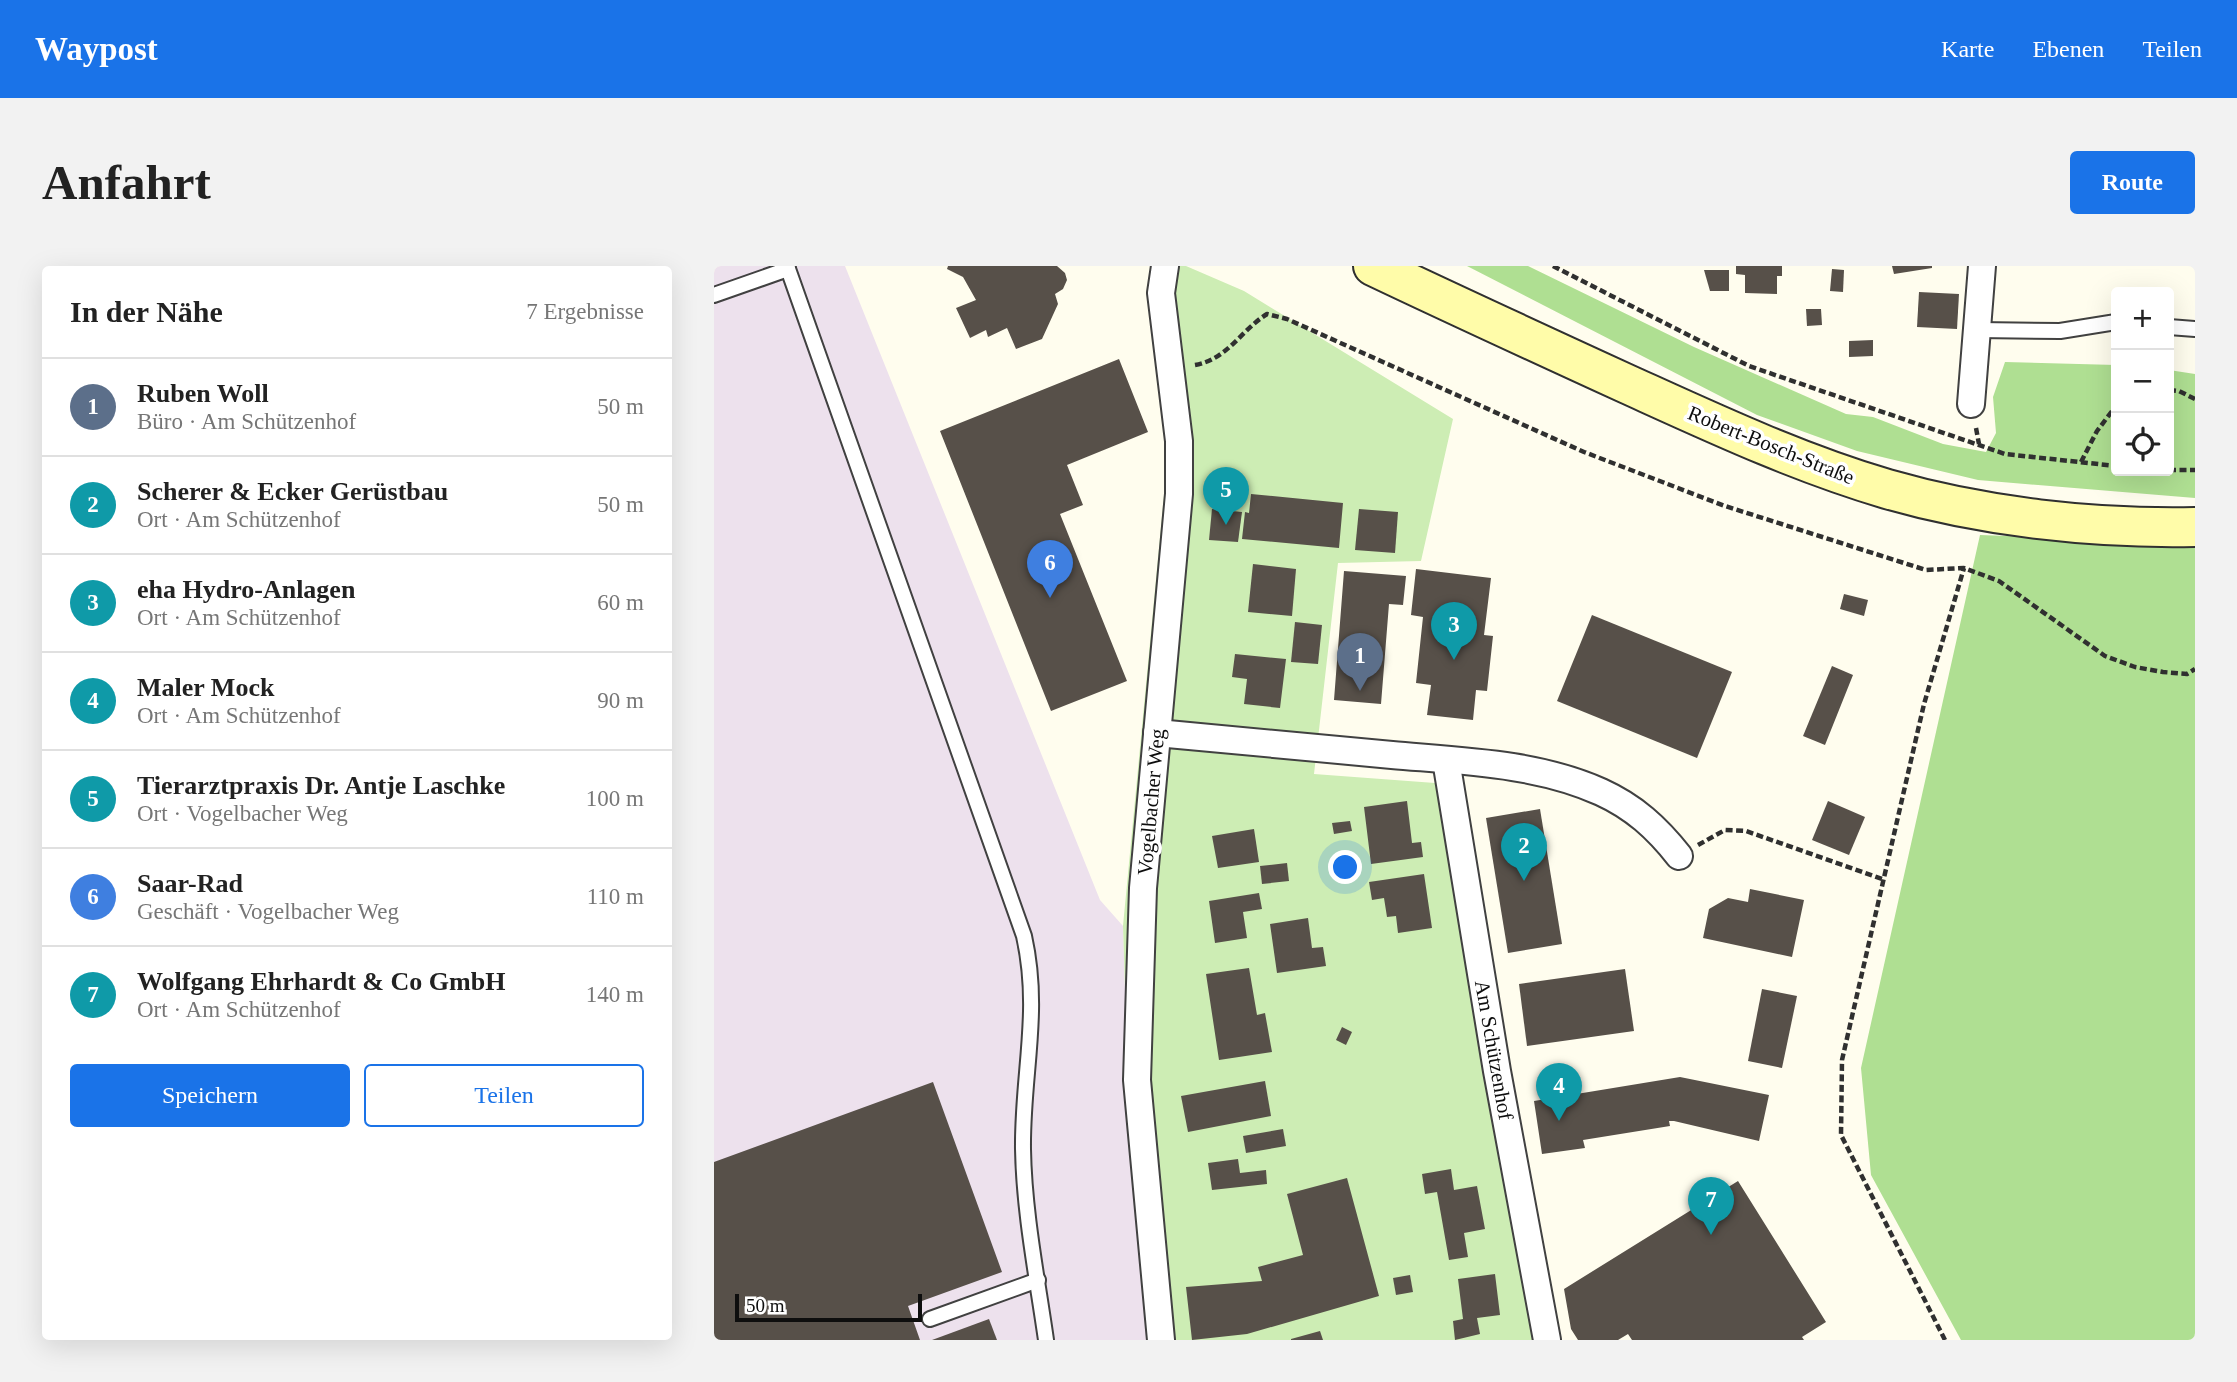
<!DOCTYPE html>
<html lang="de">
<meta charset="utf-8">
<style>
:root{--surface:#fff;--page:#f2f2f2;--text:#222;--muted:#767676;--line:#e0e0e0;--accent:#1a73e8}
body{margin:0;font-family:Georgia,serif;background:var(--page);color:var(--text)}
.controls{position:absolute;right:21px;top:21px;display:grid;overflow:hidden;border-radius:7px;box-shadow:0 7px 28px #0002}
.controls button{width:63px;height:63px;display:grid;place-items:center;padding:0;border:0;border-bottom:2px solid var(--line);background:var(--surface);color:var(--text);font:35px sans-serif}
.scale{position:absolute;left:21px;bottom:18px;width:187px;box-sizing:border-box;padding-left:7px;border:4px solid #0e0e0e;border-top:0;font-size:19px;line-height:24px;white-space:nowrap;color:#0e0e0e;-webkit-text-stroke:5px #fff;paint-order:stroke}
.you{position:absolute;left:632px;top:602px;width:24px;height:24px;margin:-18px;border:5px solid #fff;border-radius:50%;background:#1a73e8;box-shadow:0 0 0 10px #1a73e833}
.badge{display:grid;place-items:center;width:46px;height:46px;border-radius:50%;background:var(--accent);color:#fff;font-size:23px;font-weight:700}
.pin{position:absolute;translate:-50% -58px;filter:drop-shadow(0 2px 4px #0008)}
.pin::after{content:'';position:absolute;top:37px;width:24px;height:21px;background:inherit;clip-path:polygon(0 0,100% 0,50% 100%)}
.list{margin:0;padding:0;list-style:none}
h2{display:flex;justify-content:space-between;align-items:center;height:91px;margin:0;padding:0 28px;font-size:30px}
h2 small{font-size:23px;font-weight:400;color:var(--muted)}
.list li{display:grid;grid-template-columns:46px 1fr auto;gap:21px;align-items:center;box-sizing:border-box;height:98px;padding:0 28px;border-top:2px solid var(--line)}
.list b{display:block;font-size:26px;white-space:nowrap}
.list p{margin:0;font-size:23px;white-space:nowrap;color:var(--muted)}
.list em{font-size:23px;font-style:normal;color:var(--muted)}
.actions{display:flex;gap:14px;padding:21px 28px}
.actions a{flex:1;padding:16px 0;border:2px solid var(--accent);border-radius:7px;text-align:center;font-size:24px;color:var(--accent)}
.actions .main{background:var(--accent);color:#fff}
.icon{flex:none;width:38px;height:38px;fill:none;stroke:currentColor;stroke-width:2;stroke-linecap:round;stroke-linejoin:round}
.map{position:relative;flex:none;width:1481px;height:1074px;overflow:hidden;border-radius:7px}
header{display:flex;align-items:center;gap:42px;box-sizing:border-box;height:98px;padding:0 35px;background:var(--accent);color:#fff}
header strong{font-size:33px}
nav{display:flex;gap:38px;margin-inline-start:auto;font-size:24px}
.intro{display:flex;align-items:center;justify-content:space-between;box-sizing:border-box;height:168px;padding:0 42px}
h1{margin:0;font-size:49px}
.button{padding:18px 32px;border-radius:7px;background:var(--accent);color:#fff;font-size:24px;font-weight:700}
main{display:flex;gap:42px;padding:0 42px}
aside{flex:1;background:var(--surface);border-radius:7px;box-shadow:0 7px 28px #0002}
.map>svg:first-child{display:block}
</style>
<header>
<strong>Waypost</strong>
<nav><a>Karte</a><a>Ebenen</a><a>Teilen</a></nav>
</header>
<div class="intro"><h1>Anfahrt</h1><a class="button">Route</a></div>
<main>
<aside>
<h2>In der Nähe<small>7 Ergebnisse</small></h2>
<ul class="list">
<li><span class="badge" style="background:#5c6f8a">1</span><div><b>Ruben Woll</b><p>Büro · Am Schützenhof</p></div><em>50 m</em></li>
<li><span class="badge" style="background:#0f9aa8">2</span><div><b>Scherer &amp; Ecker Gerüstbau</b><p>Ort · Am Schützenhof</p></div><em>50 m</em></li>
<li><span class="badge" style="background:#0f9aa8">3</span><div><b>eha Hydro-Anlagen</b><p>Ort · Am Schützenhof</p></div><em>60 m</em></li>
<li><span class="badge" style="background:#0f9aa8">4</span><div><b>Maler Mock</b><p>Ort · Am Schützenhof</p></div><em>90 m</em></li>
<li><span class="badge" style="background:#0f9aa8">5</span><div><b>Tierarztpraxis Dr. Antje Laschke</b><p>Ort · Vogelbacher Weg</p></div><em>100 m</em></li>
<li><span class="badge" style="background:#3f7fe0">6</span><div><b>Saar-Rad</b><p>Geschäft · Vogelbacher Weg</p></div><em>110 m</em></li>
<li><span class="badge" style="background:#0f9aa8">7</span><div><b>Wolfgang Ehrhardt &amp; Co GmbH</b><p>Ort · Am Schützenhof</p></div><em>140 m</em></li>
</ul>
<div class="actions"><a class="main">Speichern</a><a>Teilen</a></div>
</aside>
<div class="map">
<svg width="1481" height="1074" viewBox="0 0 1481 1074">
<rect width="100%" height="100%" fill="#fffdee"/>
<path fill="#ede1ed" d="M 0,0 L 131,0 L 386,634 L 409,660 L 414,814 L 437,1074 L 0,1074 Z"/>
<path fill="#cdedb4" d="M 441,0 L 472,0 L 530,25 L 739,153 L 707,295 L 624,297 L 600,508 L 721,517 L 823,1074 L 437,1074 L 414,814 L 409,660 L 455,177 Z"/>
<g fill="#afdf92">
<path d="M 753,0 L 814,0 L 980,81 L 1132,148 L 1159,151 L 1229,178 L 1272,186 L 1282,167 L 1279,131 L 1291,96 L 1402,99 L 1402,205 L 1455,205 L 1455,104 L 1481,108 L 1481,232 L 1264,214 L 1143,185 L 1043,149 Z"/>
<path d="M 1266,269 L 1377,273 L 1425,280 L 1481,277 L 1481,1074 L 1247,1074 L 1157,909 L 1147,802 Z"/>
</g>
<g fill="#575049">
<path d="M 234,0 L 343,0 L 351,7 L 353,14 L 349,23 L 341,28 L 344,38 L 328,73 L 302,83 L 293,62 L 274,71 L 272,64 L 256,72 L 242,42 L 262,34 L 249,11 L 233,3 Z"/>
<path d="M 1022,0 L 1068,0 L 1068,10 L 1063,10 L 1063,28 L 1031,27 L 1031,9 L 1022,8 Z"/>
<path d="M 1178,0 L 1218,0 L 1218,2 L 1180,8 Z"/>
<path d="M 1118,3 L 1130,4 L 1129,26 L 1116,25 Z"/>
<path d="M 990,4 L 1015,4 L 1015,25 L 996,25 Z"/>
<path d="M 1205,26 L 1245,28 L 1243,63 L 1203,61 Z"/>
<path d="M 1092,43 L 1107,43 L 1108,59 L 1093,60 Z"/>
<path d="M 1159,74 L 1159,90 L 1135,91 L 1135,75 Z"/>
<path d="M 405,93 L 434,166 L 353,199 L 369,239 L 346,248 L 413,415 L 337,445 L 226,165 Z"/>
<path d="M 537,228 L 629,237 L 625,282 L 528,273 L 531,246 L 535,247 Z"/>
<path d="M 498,243 L 528,246 L 524,276 L 495,274 Z"/>
<path d="M 645,243 L 684,246 L 681,287 L 641,284 Z"/>
<path d="M 539,298 L 582,303 L 578,350 L 534,346 Z"/>
<path d="M 702,303 L 777,312 L 770,369 L 779,370 L 773,425 L 762,424 L 759,454 L 713,449 L 717,419 L 702,417 L 709,351 L 697,349 Z"/>
<path d="M 630,305 L 692,310 L 689,339 L 675,338 L 667,438 L 620,434 Z"/>
<path d="M 1130,328 L 1154,334 L 1150,350 L 1126,343 Z"/>
<path d="M 878,349 L 1018,406 L 983,492 L 843,435 Z"/>
<path d="M 581,356 L 608,359 L 604,398 L 577,396 Z"/>
<path d="M 521,388 L 572,393 L 566,442 L 530,438 L 533,413 L 518,411 Z"/>
<path d="M 1118,400 L 1139,409 L 1111,479 L 1089,470 Z"/>
<path d="M 693,535 L 698,577 L 707,576 L 709,591 L 657,598 L 650,541 Z"/>
<path d="M 1114,535 L 1151,551 L 1135,589 L 1098,574 Z"/>
<path d="M 826,543 L 848,678 L 794,687 L 772,552 Z"/>
<path d="M 636,555 L 638,565 L 620,568 L 618,557 Z"/>
<path d="M 540,563 L 545,596 L 504,602 L 498,570 Z"/>
<path d="M 573,597 L 575,615 L 548,618 L 546,600 Z"/>
<path d="M 710,608 L 718,662 L 684,667 L 682,650 L 673,651 L 670,632 L 658,634 L 655,616 Z"/>
<path d="M 1036,623 L 1090,634 L 1078,691 L 989,672 L 995,643 L 1014,632 L 1034,636 Z"/>
<path d="M 545,627 L 548,643 L 529,646 L 533,672 L 501,677 L 495,635 Z"/>
<path d="M 594,652 L 598,682 L 609,681 L 612,700 L 563,707 L 556,658 Z"/>
<path d="M 535,702 L 543,749 L 551,747 L 558,786 L 505,794 L 492,708 Z"/>
<path d="M 911,703 L 920,765 L 813,780 L 805,718 Z"/>
<path d="M 1048,723 L 1083,730 L 1068,802 L 1034,795 Z"/>
<path d="M 628,761 L 638,766 L 632,779 L 622,774 Z"/>
<path d="M 966,811 L 1055,829 L 1045,875 L 960,855 L 955,855 L 956,860 L 869,874 L 871,882 L 828,888 L 820,835 Z"/>
<path d="M 551,815 L 557,850 L 474,866 L 467,830 Z"/>
<path d="M 219,816 L 288,1006 L 194,1040 L 206,1074 L 0,1074 L 0,896 Z"/>
<path d="M 569,863 L 572,880 L 532,887 L 529,870 Z"/>
<path d="M 524,893 L 526,907 L 552,904 L 553,918 L 498,924 L 494,897 Z"/>
<path d="M 737,903 L 740,924 L 763,920 L 771,963 L 750,967 L 754,991 L 735,994 L 723,926 L 711,928 L 708,908 Z"/>
<path d="M 633,912 L 665,1030 L 533,1068 L 478,1074 L 472,1021 L 548,1015 L 544,1001 L 589,989 L 573,928 Z"/>
<path d="M 1024,915 L 1112,1056 L 1088,1071 L 1090,1074 L 918,1074 L 914,1068 L 904,1074 L 864,1074 L 857,1063 L 850,1023 Z"/>
<path d="M 781,1008 L 786,1049 L 763,1052 L 766,1068 L 741,1074 L 739,1055 L 749,1053 L 744,1013 Z"/>
<path d="M 696,1009 L 699,1026 L 682,1029 L 679,1012 Z"/>
<path d="M 275,1053 L 283,1074 L 218,1074 Z"/>
<path d="M 606,1065 L 609,1074 L 577,1074 L 577,1073 Z"/>
</g>
<g fill="none" stroke-linecap="round" stroke-linejoin="round">
<g stroke="#414141" stroke-width="18">
<g id="service">
<path d="M 73,0 L 310,670 C 327,746 308,808 309,883 C 310,946 323,1011 332,1074"/>
<path d="M 0,29 L 74,3"/>
<path d="M 1455,61 L 1481,63"/>
<path d="M 1264,64 L 1346,65 L 1402,56"/>
<path d="M 216,1053 L 324,1014"/>
</g>
</g>
<g stroke="#414141" stroke-width="30">
<g id="minor">
<path d="M 1257,138 L 1268,0"/>
<path d="M 443,467 C 521,474 599,481 678,489 C 747,495 823,497 887,526 C 920,541 943,562 965,590"/>
<path d="M 732,494 L 783,805 L 833,1074"/>
<path d="M 447,1074 L 423,814 L 429,622 L 465,228 L 465,175 L 447,27 L 451,0"/>
</g>
</g>
<g stroke="#303030" stroke-width="42">
<path id="secondary" d="M 659,0 C 743,40 828,79 913,118 C 999,157 1082,196 1173,223 C 1270,251 1379,263 1481,261"/>
</g>
<g stroke="#303030" stroke-width="4.5" stroke-dasharray="7 3.5" stroke-linecap="butt">
<path d="M 839,0 L 1035,100 L 1291,188 L 1402,200"/>
<path d="M 481,99 C 514,93 526,65 553,48 L 573,53 L 870,186 L 1011,240 L 1212,304 L 1250,302 L 1285,315 L 1391,390 L 1421,401 L 1449,406 L 1473,408 L 1481,403"/>
<path d="M 1455,124 L 1465,125 L 1481,133"/>
<path d="M 1262,162 L 1265,178"/>
<path d="M 1367,196 L 1383,165 L 1402,140"/>
<path d="M 1455,204 L 1481,204"/>
<path d="M 984,579 L 1011,564 L 1032,565 L 1171,614"/>
<path d="M 1231,1074 L 1127,869 L 1128,794 L 1210,438 L 1250,302"/>
</g>
<use href="#service" stroke="#fff" stroke-width="14"/>
<use href="#minor" stroke="#fff" stroke-width="26"/>
<use href="#secondary" stroke="#fffca9" stroke-width="38"/>
</g>
<g text-anchor="middle" dominant-baseline="central" stroke-width="7" stroke-linejoin="round" paint-order="stroke">
<g font-size="21" fill="#0e0e0e" stroke="#fff">
<text transform="translate(1057 179) rotate(22)">Robert-Bosch-Straße</text>
<text transform="translate(437 536) rotate(-85)">Vogelbacher Weg</text>
<text transform="translate(780 784) rotate(80)">Am Schützenhof</text>
</g>
</g>
</svg>
<div class="controls">
<button>+</button>
<button>−</button>
<button><svg class="icon" aria-label="locate" viewBox="0 0 24 24"><circle cx="12" cy="12" r="6"/><path d="M12 2v4M12 18v4M2 12h4M18 12h4"/></svg></button>
</div>
<div class="scale">50 m</div>
<div class="you"></div>
<div class="pin badge" style="left:646px;top:425px;background:#5c6f8a">1</div>
<div class="pin badge" style="left:810px;top:615px;background:#0f9aa8">2</div>
<div class="pin badge" style="left:740px;top:394px;background:#0f9aa8">3</div>
<div class="pin badge" style="left:845px;top:855px;background:#0f9aa8">4</div>
<div class="pin badge" style="left:512px;top:259px;background:#0f9aa8">5</div>
<div class="pin badge" style="left:336px;top:332px;background:#3f7fe0">6</div>
<div class="pin badge" style="left:997px;top:969px;background:#0f9aa8">7</div>
</div>
</main>
